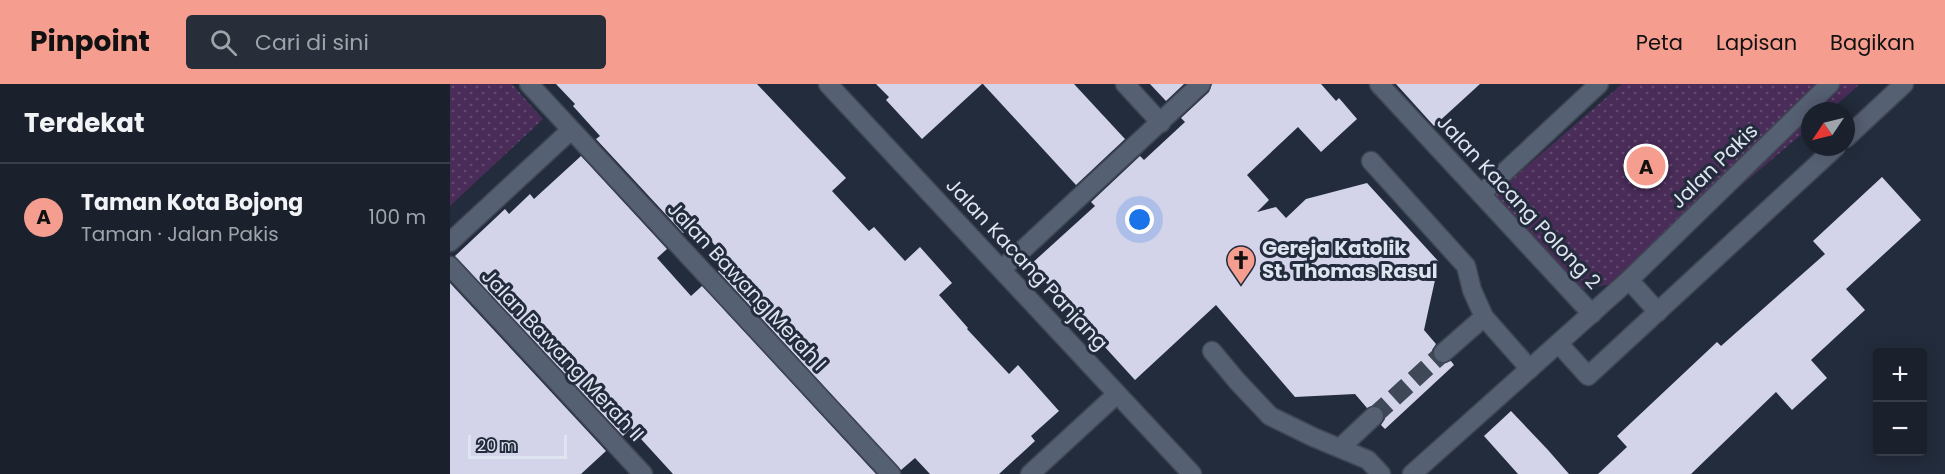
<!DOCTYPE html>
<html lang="id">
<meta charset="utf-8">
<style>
:root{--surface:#1a212d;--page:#272e39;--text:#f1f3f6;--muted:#9fa3aa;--line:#383e49;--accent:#f59d8e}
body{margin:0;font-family:Poppins,sans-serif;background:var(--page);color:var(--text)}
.controls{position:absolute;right:18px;bottom:18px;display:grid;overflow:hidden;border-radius:6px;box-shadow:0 3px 15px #0003}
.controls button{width:54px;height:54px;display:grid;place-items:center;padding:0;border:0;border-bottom:2px solid var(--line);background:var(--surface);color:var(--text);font:30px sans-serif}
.compass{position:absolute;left:1351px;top:18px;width:54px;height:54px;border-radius:50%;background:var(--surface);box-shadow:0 3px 15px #0003;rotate:235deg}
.scale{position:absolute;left:18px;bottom:15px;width:99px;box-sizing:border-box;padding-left:6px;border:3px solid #dfe5f0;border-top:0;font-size:16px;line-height:21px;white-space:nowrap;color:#dfe5f0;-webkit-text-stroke:4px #232c3c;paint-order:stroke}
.you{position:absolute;left:690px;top:136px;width:21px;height:21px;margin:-15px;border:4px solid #fff;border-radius:50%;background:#1a73e8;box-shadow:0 0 0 9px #1a73e833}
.badge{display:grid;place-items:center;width:39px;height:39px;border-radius:50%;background:var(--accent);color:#111;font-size:20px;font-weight:700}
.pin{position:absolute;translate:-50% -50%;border:3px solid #fff;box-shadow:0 2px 6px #0006}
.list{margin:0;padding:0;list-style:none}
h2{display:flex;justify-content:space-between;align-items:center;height:78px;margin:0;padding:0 24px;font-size:26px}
h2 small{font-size:20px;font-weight:400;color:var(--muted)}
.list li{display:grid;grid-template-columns:39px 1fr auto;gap:18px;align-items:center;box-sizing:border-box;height:108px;padding:0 24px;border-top:2px solid var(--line)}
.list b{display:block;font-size:22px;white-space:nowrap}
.list p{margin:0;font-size:20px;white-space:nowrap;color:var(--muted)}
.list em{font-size:20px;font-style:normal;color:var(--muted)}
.icon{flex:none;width:33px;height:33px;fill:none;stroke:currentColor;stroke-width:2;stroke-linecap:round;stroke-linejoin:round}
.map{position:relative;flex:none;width:1495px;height:390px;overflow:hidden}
header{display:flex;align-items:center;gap:36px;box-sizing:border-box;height:84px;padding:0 30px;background:var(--accent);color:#111}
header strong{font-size:28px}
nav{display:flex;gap:33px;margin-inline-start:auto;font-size:21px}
.search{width:420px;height:54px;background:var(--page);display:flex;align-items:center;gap:15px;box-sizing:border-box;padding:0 21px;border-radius:6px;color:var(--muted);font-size:22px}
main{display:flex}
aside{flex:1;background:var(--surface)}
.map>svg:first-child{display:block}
</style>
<header>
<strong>Pinpoint</strong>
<div class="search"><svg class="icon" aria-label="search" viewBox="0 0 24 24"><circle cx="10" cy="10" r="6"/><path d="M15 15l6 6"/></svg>Cari di sini</div>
<nav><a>Peta</a><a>Lapisan</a><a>Bagikan</a></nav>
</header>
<main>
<aside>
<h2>Terdekat<small></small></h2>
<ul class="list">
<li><span class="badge">A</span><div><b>Taman Kota Bojong</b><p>Taman · Jalan Pakis</p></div><em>100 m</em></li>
</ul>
</aside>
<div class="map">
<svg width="1495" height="390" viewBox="0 0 1495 390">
<defs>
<pattern id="park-dots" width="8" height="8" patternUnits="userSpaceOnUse" patternTransform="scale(1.5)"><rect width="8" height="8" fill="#492c58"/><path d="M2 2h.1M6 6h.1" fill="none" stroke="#634a70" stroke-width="1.8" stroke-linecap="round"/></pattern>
</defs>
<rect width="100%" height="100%" fill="#232c3c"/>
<g fill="url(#park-dots)">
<path d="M 0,0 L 62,0 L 93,35 L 0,122 Z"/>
<path d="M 1172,0 L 1410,0 L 1379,27 L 1360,27 L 1360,43 L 1180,196 L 1111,210 L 1032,121 Z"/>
</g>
<g fill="#d3d3ea">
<path d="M 106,0 L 307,0 L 396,94 L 382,107 L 419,147 L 424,143 L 455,177 L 470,163 L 502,199 L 489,211 L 518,244 L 517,245 L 559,290 L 568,281 L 609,327 L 581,352 L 585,357 L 549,390 L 480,390 L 465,374 L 451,386 L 268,187 L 279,177 L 245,139 L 233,149 L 146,55 L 150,52 L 123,22 L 125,20 Z"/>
<path d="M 426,0 L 532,0 L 472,55 L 436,16 L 439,13 Z"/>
<path d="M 533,0 L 624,0 L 675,55 L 626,101 Z"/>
<path d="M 700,0 L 734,0 L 716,17 Z"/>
<path d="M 762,0 L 871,0 L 886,17 L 889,14 L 907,35 L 871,68 L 848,43 L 797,91 L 819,116 L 807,128 L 826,123 L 836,134 L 856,115 L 917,99 L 989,178 L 974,246 L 986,260 L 982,266 L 984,276 L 990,280 L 1001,277 L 1004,281 L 935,345 L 931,341 L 935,335 L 933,325 L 927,321 L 917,324 L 905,310 L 845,313 L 766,221 L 685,296 L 580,181 L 645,122 L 641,118 L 690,72 L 694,76 L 735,38 L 731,34 L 759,8 Z"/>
<path d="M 946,0 L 1030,0 L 984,42 Z"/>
<path d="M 131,72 L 217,165 L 207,174 L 241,212 L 252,202 L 426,390 L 223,390 L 181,344 L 173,352 L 5,172 L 55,125 L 59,130 L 80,110 L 84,115 Z"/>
<path d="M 1432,93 L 1471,136 L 1396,205 L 1415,226 L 1361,276 L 1377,294 L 1342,326 L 1326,308 L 1241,390 L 1148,390 L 1177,363 L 1167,352 L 1267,258 L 1271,262 L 1375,170 L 1363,157 Z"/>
<path d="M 0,199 L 156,367 L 131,390 L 0,390 Z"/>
<path d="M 1061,327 L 1098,366 L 1119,390 L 1068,390 L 1034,352 Z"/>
</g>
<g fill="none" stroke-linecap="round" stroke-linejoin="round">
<path stroke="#3f4857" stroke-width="18" stroke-dasharray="18 9" stroke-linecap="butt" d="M 924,332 L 993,269"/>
<g stroke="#3f4653" stroke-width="21">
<g id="minor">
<path d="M 79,0 L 441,390"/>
<path d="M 378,0 L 742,390"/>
<path d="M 675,0 L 711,39"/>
<path d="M 929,0 L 1142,230"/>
<path d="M 1396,54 L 1454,0"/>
<path d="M 921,77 L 1016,182 L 1022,206 L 1034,233 L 1080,285"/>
<path d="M 1031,110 L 1149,0"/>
<path d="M 0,158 L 121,46"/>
<path d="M 0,182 L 193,390"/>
<path d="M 552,185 L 751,0"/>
<path d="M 1179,196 L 1208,228"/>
<path d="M 1109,260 L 1138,292 L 1386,63"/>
<path d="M 762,267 L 787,297 L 820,332 L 863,353 L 918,376 L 931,390"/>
<path d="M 993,269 L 1034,233"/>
<path d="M 890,364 L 924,332"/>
<path d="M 580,390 L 667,310"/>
<path d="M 962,390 L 1179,196 L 1380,0"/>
</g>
</g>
<use href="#minor" stroke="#566073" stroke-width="18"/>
</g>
<defs>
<g id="church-pin" transform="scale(1.5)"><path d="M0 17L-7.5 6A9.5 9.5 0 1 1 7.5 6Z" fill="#f59d8e" stroke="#232c3c"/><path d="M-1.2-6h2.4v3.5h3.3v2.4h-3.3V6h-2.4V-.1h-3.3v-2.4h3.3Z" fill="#111"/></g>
</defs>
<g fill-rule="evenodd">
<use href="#church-pin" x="791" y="176"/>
</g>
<g text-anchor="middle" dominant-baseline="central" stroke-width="6" stroke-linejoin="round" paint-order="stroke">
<g font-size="20" fill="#dfe5f0" stroke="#232c3c">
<text transform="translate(1264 82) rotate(-44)">Jalan Pakis</text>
<text transform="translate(1069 118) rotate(47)">Jalan Kacang Polong 2</text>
<text transform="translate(577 180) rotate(47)">Jalan Kacang Panjang</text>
<text transform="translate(297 202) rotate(47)">Jalan Bawang Merah I</text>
<text transform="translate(113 271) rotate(47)">Jalan Bawang Merah II</text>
</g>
<g font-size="20" font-weight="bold" fill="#dfe5f0" stroke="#232c3c" text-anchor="start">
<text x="812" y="164">Gereja Katolik<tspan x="812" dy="23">St. Thomas Rasul</tspan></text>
</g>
</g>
</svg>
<div class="controls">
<button>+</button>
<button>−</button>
</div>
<svg class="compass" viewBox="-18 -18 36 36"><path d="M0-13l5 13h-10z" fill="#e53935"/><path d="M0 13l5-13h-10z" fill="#9fa3aa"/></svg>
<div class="scale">20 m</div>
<div class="you"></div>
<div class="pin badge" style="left:1196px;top:82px">A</div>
</div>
</main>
